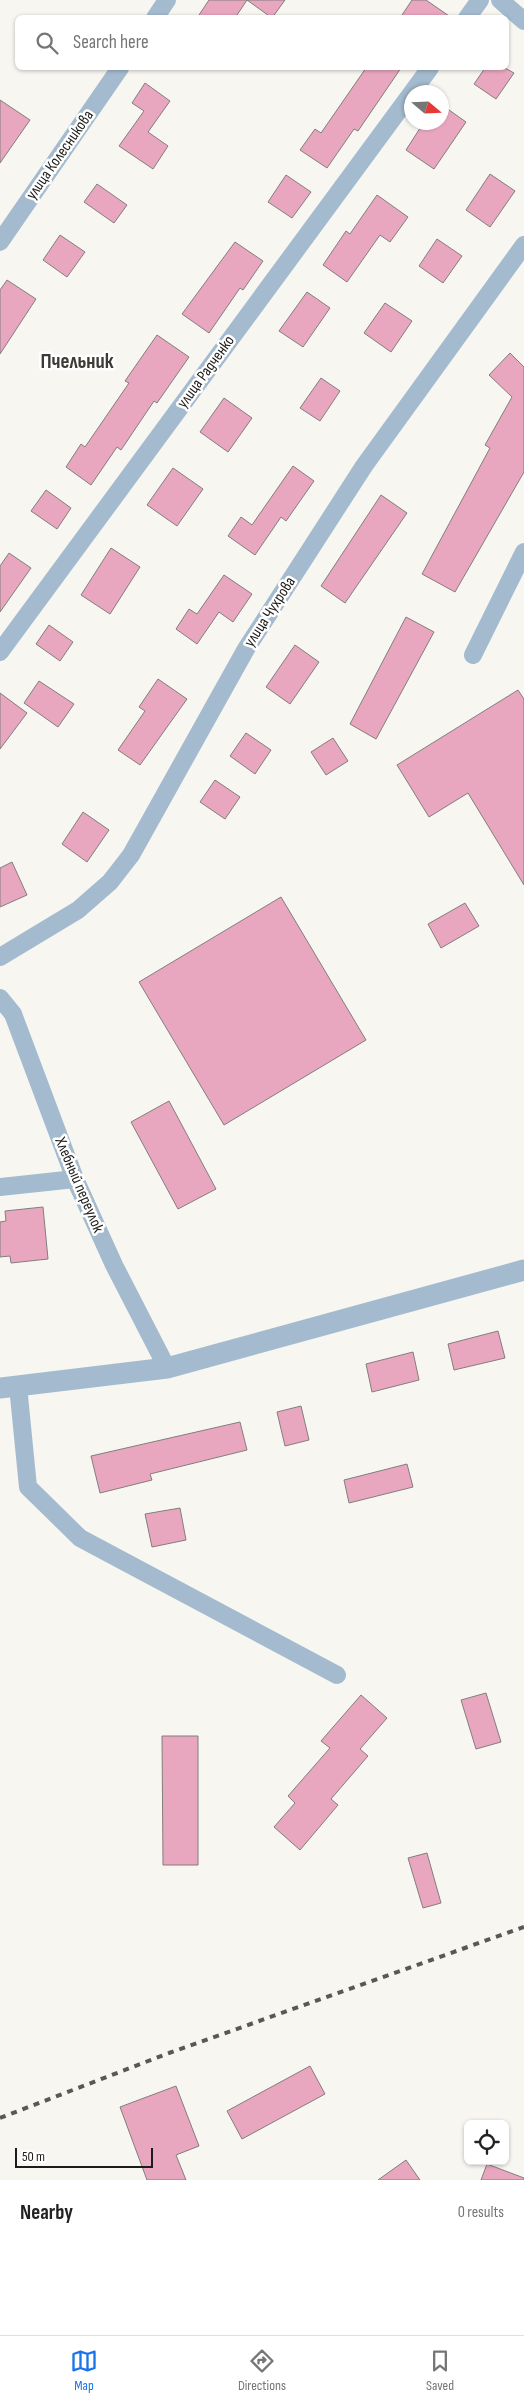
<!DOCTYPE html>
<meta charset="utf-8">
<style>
:root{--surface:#fff;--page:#f2f2f2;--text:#222;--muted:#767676;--line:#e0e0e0;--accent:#1a73e8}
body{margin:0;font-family:"Sofia Sans Condensed",sans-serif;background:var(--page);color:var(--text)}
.controls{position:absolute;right:15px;bottom:15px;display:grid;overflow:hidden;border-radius:8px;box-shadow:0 1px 4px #0004}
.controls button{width:45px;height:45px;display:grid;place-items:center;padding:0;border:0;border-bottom:1px solid var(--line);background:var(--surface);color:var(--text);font:25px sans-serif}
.compass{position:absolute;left:404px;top:85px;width:45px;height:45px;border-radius:50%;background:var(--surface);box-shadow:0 1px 4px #0004;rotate:109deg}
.scale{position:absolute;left:15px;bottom:12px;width:138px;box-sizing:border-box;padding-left:5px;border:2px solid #1d1c1a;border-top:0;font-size:14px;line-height:18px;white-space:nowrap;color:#1d1c1a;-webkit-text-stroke:4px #fff;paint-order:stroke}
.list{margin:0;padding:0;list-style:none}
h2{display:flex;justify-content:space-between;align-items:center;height:65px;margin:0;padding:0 20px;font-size:21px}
h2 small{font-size:16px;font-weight:400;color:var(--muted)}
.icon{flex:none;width:28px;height:28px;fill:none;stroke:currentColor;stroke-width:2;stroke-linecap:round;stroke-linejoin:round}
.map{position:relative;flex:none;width:524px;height:2180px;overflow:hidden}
.search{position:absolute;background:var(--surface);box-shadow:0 1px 4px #0004;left:15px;right:15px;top:15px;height:55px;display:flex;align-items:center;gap:12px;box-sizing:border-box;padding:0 18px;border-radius:8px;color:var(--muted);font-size:19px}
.sheet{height:155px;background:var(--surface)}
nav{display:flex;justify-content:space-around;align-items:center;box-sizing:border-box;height:70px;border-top:1px solid var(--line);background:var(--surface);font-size:14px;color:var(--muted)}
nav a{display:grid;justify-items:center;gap:2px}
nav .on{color:var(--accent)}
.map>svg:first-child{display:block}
</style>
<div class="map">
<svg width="524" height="2180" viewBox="0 0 524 2180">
<rect width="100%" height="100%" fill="#f7f6f1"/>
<g fill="#e9a7bf" stroke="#837d7f">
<path d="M 209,0 L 247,0 L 235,18 L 197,18 Z"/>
<path d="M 247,0 L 285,0 L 272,18 Z"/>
<path d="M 412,0 L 426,0 L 452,18 L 400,18 Z"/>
<path d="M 366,68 L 401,68 L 358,131 L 354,129 L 327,168 L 300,150 L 315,129 L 321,133 Z"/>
<path d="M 485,68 L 505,68 L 514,73 L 496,99 L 474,84 Z"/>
<path d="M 145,83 L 170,101 L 148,132 L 168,146 L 153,169 L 119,146 L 144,111 L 132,103 Z"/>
<path d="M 0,100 L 30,120 L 0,163 Z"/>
<path d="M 442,105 L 466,122 L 434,169 L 406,150 L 424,122 L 442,122 Z"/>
<path d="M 490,174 L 515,191 L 490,227 L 466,210 Z"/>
<path d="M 286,175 L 311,192 L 292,218 L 268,202 Z"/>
<path d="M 97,184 L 127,205 L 114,223 L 84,202 Z"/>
<path d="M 377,195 L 408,217 L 390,242 L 380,235 L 347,282 L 323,265 L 346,231 L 350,234 Z"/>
<path d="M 60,235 L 85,252 L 67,277 L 43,260 Z"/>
<path d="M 437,239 L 462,256 L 443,283 L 419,266 Z"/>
<path d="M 235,242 L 263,261 L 243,290 L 240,288 L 209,333 L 182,314 Z"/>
<path d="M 7,280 L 36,299 L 0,354 L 0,290 Z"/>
<path d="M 307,292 L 330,308 L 303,347 L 279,331 Z"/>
<path d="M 385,303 L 412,321 L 391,352 L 364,333 Z"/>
<path d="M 157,335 L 189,357 L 157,403 L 154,401 L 121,450 L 117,447 L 91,485 L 66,467 L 81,444 L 85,447 L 129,383 L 125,381 Z"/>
<path d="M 510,353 L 524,367 L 524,472 L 455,592 L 422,574 L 490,448 L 485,445 L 512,397 L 489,375 Z"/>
<path d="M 321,378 L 340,391 L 320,421 L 300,408 Z"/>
<path d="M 224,398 L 252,418 L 228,452 L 200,432 Z"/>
<path d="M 293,466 L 314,481 L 286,521 L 281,517 L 255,555 L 228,536 L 241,517 L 252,525 Z"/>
<path d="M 173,468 L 203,489 L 177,526 L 147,505 Z"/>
<path d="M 46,490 L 71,508 L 57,529 L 31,511 Z"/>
<path d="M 381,495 L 407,513 L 345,603 L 321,586 Z"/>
<path d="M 111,548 L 140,567 L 110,614 L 81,595 Z"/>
<path d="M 9,553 L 31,568 L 0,612 L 0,566 Z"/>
<path d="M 224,575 L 252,594 L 233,622 L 219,612 L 197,644 L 176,629 L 189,609 L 197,614 Z"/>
<path d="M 406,617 L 434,632 L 376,739 L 350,724 Z"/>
<path d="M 49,625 L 73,642 L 60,661 L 36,644 Z"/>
<path d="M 295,645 L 319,662 L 290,704 L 266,687 Z"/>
<path d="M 158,679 L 187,699 L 140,765 L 118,750 L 145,711 L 139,707 Z"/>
<path d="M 39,681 L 74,704 L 58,727 L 24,703 Z"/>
<path d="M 518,690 L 524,699 L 524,885 L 468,793 L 429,817 L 397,765 Z"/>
<path d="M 0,693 L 27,713 L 0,749 Z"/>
<path d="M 246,733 L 271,750 L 255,774 L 230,756 Z"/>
<path d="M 333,738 L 348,761 L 326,775 L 311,752 Z"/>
<path d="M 215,780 L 240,797 L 225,819 L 200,802 Z"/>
<path d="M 83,812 L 109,830 L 87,862 L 62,844 Z"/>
<path d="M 12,862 L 27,895 L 0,907 L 0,868 Z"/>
<path d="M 281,897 L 366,1040 L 224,1125 L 139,982 Z"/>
<path d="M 465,903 L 479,926 L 441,948 L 428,924 Z"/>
<path d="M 169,1101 L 216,1189 L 178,1209 L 131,1122 Z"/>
<path d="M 43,1207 L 48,1259 L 11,1263 L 10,1256 L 0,1257 L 0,1222 L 6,1221 L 5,1211 Z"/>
<path d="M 498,1331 L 505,1358 L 454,1370 L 448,1344 Z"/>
<path d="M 413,1352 L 419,1380 L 372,1392 L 366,1364 Z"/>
<path d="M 301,1406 L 309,1440 L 285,1446 L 277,1412 Z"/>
<path d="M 240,1422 L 247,1450 L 150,1474 L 152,1480 L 100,1493 L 91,1456 Z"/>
<path d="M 407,1464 L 413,1487 L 349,1503 L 344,1480 Z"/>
<path d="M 180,1508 L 186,1540 L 152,1547 L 145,1514 Z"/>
<path d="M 486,1693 L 501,1742 L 476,1749 L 461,1700 Z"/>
<path d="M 361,1695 L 387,1718 L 360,1749 L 368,1756 L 331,1799 L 338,1805 L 300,1850 L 274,1827 L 295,1803 L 288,1796 L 330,1748 L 321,1741 Z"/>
<path d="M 162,1736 L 198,1736 L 198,1865 L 163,1865 Z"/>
<path d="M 427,1853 L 441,1903 L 423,1908 L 408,1858 Z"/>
<path d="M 310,2066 L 325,2094 L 242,2139 L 227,2111 Z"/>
<path d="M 176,2086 L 199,2146 L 176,2155 L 186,2180 L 147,2180 L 120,2107 Z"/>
<path d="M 406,2160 L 420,2180 L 378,2180 Z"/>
<path d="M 487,2164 L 524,2178 L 524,2180 L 481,2180 Z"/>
</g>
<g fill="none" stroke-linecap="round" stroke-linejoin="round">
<g stroke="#a4bbcf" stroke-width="18">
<path d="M 500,0 L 524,21"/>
<path d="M 155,18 L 167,0"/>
<path d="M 467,18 L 480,0"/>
<path d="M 0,242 L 120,68"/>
<path d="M 0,652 L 430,68"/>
<path d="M 473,655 L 524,552"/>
<path d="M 0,957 L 78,910 L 110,882 L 131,855 L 246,649 L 364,466 L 524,245"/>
<path d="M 0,998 L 13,1014 L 75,1179 L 114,1265 L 167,1368"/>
<path d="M 0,1187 L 75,1179"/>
<path d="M 18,1386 L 28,1487 L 80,1538 L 337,1675"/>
</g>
<path stroke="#a4bbcf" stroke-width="21" d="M 0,1388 L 167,1368 L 524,1270"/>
<path stroke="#595855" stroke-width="4" stroke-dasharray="6 6" stroke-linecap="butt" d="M 0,2118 L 169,2053 L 524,1927"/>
</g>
<g text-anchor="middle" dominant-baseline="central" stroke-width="5" stroke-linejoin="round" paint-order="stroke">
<g font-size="16" fill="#1d1c1a" stroke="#fff">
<text transform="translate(60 155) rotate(-55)">улица Колесникова</text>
<text transform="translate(206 372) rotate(-54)">улица Радченко</text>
<text transform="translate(270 612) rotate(-57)">улица Чухрова</text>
<text transform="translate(79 1185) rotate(67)">Хлебный переулок</text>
</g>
<g font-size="21" font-weight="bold" fill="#3c3b37" stroke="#fff">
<text x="77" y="361">Пчельник</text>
</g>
</g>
</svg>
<div class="controls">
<button><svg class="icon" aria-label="locate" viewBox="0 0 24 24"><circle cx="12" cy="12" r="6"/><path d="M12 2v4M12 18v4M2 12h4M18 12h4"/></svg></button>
</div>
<svg class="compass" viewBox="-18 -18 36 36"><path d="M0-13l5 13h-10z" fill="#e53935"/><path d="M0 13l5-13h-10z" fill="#767676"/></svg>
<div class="scale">50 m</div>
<div class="search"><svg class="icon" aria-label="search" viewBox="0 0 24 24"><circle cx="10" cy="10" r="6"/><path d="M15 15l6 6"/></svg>Search here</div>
</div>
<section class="sheet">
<h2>Nearby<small>0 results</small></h2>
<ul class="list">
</ul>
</section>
<nav>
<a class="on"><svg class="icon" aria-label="map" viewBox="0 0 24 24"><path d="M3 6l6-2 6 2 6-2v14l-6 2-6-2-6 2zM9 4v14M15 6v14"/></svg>Map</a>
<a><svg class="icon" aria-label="directions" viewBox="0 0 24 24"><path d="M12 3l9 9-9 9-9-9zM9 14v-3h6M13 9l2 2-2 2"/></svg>Directions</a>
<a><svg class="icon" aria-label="saved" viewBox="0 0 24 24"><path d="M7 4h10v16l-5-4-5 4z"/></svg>Saved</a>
</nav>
